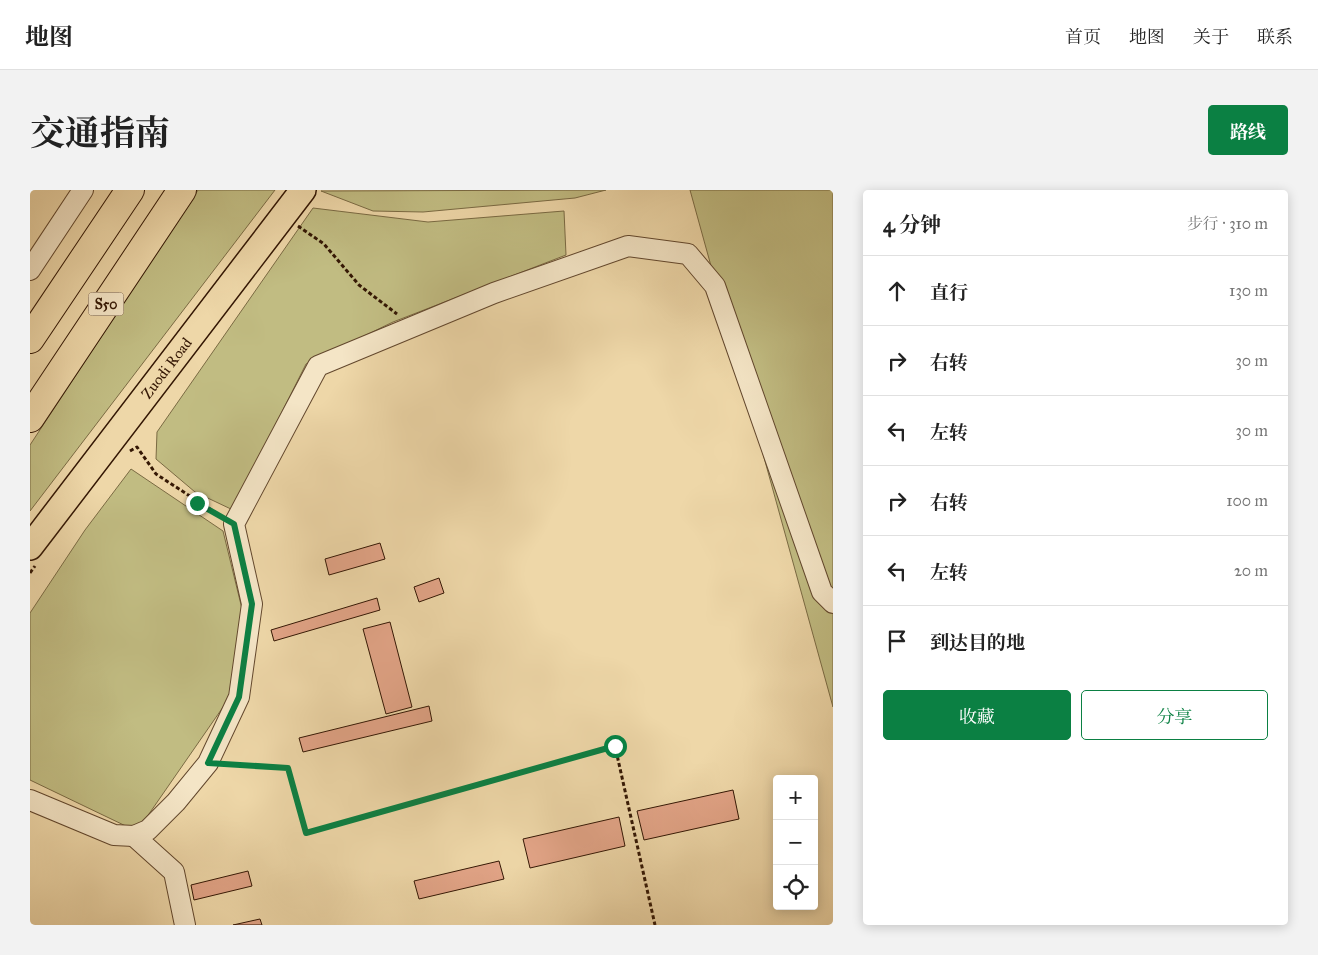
<!DOCTYPE html>
<html lang="zh">
<meta charset="utf-8">
<style>
:root{--surface:#fff;--page:#f2f2f2;--text:#222;--muted:#767676;--line:#e0e0e0;--accent:#0b8043}
body{margin:0;font-family:"IM FELL Great Primer","Noto Serif SC",serif;background:var(--page);color:var(--text)}
.controls{position:absolute;right:15px;bottom:15px;display:grid;overflow:hidden;border-radius:5px;box-shadow:0 2px 12px #0003}
.controls button{width:45px;height:45px;display:grid;place-items:center;padding:0;border:0;border-bottom:1px solid var(--line);background:var(--surface);color:var(--text);font:25px sans-serif}
.stop{position:absolute;width:15px;height:15px;margin:-11px;border:4px solid #0b8043;border-radius:50%;background:#fff}
.stop.end{background:#0b8043;border-color:#fff;box-shadow:0 1px 5px #0008}
.list{margin:0;padding:0;list-style:none}
h2{display:flex;justify-content:space-between;align-items:center;height:65px;margin:0;padding:0 20px;font-size:21px}
h2 small{font-size:16px;font-weight:400;color:var(--muted)}
.list li{display:grid;grid-template-columns:32px 1fr auto;gap:15px;align-items:center;box-sizing:border-box;height:70px;padding:0 20px;border-top:1px solid var(--line)}
.list b{display:block;font-size:19px;white-space:nowrap}
.list em{font-size:16px;font-style:normal;color:var(--muted)}
.actions{display:flex;gap:10px;padding:15px 20px}
.actions a{flex:1;padding:11px 0;border:1px solid var(--accent);border-radius:5px;text-align:center;font-size:18px;color:var(--accent)}
.actions .main{background:var(--accent);color:#fff}
.icon{flex:none;width:28px;height:28px;fill:none;stroke:currentColor;stroke-width:2;stroke-linecap:round;stroke-linejoin:round}
.map{position:relative;flex:none;width:803px;height:735px;overflow:hidden;border-radius:5px}
header{display:flex;align-items:center;gap:30px;box-sizing:border-box;height:70px;padding:0 25px;background:var(--surface);border-bottom:1px solid var(--line)}
header strong{font-size:24px}
nav{display:flex;gap:28px;margin-inline-start:auto;font-size:18px}
.intro{display:flex;align-items:center;justify-content:space-between;box-sizing:border-box;height:120px;padding:0 30px}
h1{margin:0;font-size:35px}
.button{padding:12px 22px;border-radius:5px;background:var(--accent);color:#fff;font-size:18px;font-weight:700}
main{display:flex;gap:30px;padding:0 30px}
aside{flex:1;background:var(--surface);border-radius:5px;box-shadow:0 2px 12px #0003}
.map>svg:first-child{display:block}
</style>
<header>
<strong>地图</strong>
<nav><a>首页</a><a>地图</a><a>关于</a><a>联系</a></nav>
</header>
<div class="intro"><h1>交通指南</h1><a class="button">路线</a></div>
<main>
<div class="map">
<svg width="803" height="735" viewBox="0 0 803 735">
<rect width="100%" height="100%" fill="#eed7a8"/>
<filter id="stains"><feTurbulence type="fractalNoise" baseFrequency=".004" numOctaves="4"/><feColorMatrix values="0 0 0 0 .2 0 0 0 0 .09 0 0 0 0 .02 0 0 0 .5 -.17"/></filter>
<radialGradient id="worn" r=".72"><stop offset=".6" stop-color="#630" stop-opacity="0"/><stop offset="1" stop-color="#630" stop-opacity=".3"/></radialGradient>
<g fill="#c1bc82" stroke="#7a6a43">
<path d="M 168,0 L 245,0 L 0,321 L 0,255 Z"/>
<path d="M 576,0 L 545,8 L 393,22 L 343,21 L 291,1 Z"/>
<path d="M 660,0 L 803,0 L 803,517 Z"/>
<path d="M 283,18 L 398,32 L 534,21 L 536,65 L 363,132 L 276,174 L 203,320 L 165,302 L 126,269 L 127,242 Z"/>
<path d="M 101,279 L 193,341 L 213,423 L 200,507 L 112,634 L 102,639 L 0,590 L 0,423 L 55,340 Z"/>
</g>
<g fill="#e2a487" stroke="#341704">
<path d="M 350,353 L 355,369 L 299,385 L 295,369 Z"/>
<path d="M 409,388 L 414,403 L 389,412 L 384,397 Z"/>
<path d="M 347,408 L 350,420 L 244,451 L 241,440 Z"/>
<path d="M 360,432 L 382,517 L 356,524 L 333,439 Z"/>
<path d="M 399,516 L 402,531 L 273,562 L 269,548 Z"/>
<path d="M 703,600 L 709,629 L 614,650 L 607,621 Z"/>
<path d="M 589,627 L 595,656 L 500,678 L 493,649 Z"/>
<path d="M 469,671 L 474,689 L 389,709 L 384,691 Z"/>
<path d="M 218,681 L 222,696 L 164,710 L 161,695 Z"/>
<path d="M 230,729 L 232,735 L 203,735 Z"/>
</g>
<g fill="none" stroke-linecap="round" stroke-linejoin="round">
<g stroke="#62472d" stroke-width="22">
<g id="minor">
<path d="M 0,80 L 53,0"/>
<path d="M 0,610 L 84,645 L 104,646 L 118,640 L 146,612 L 178,573 L 209,507 L 222,414 L 204,334 L 288,176 L 464,103 L 598,56 L 658,64 L 685,96 L 792,402 L 803,413"/>
<path d="M 104,646 L 144,682 L 155,735"/>
</g>
</g>
<g stroke="#341704" stroke-width="28">
<g id="major">
<path id="s1" d="M 0,357 L 273,0"/>
</g>
</g>
<g stroke="#341704" stroke-width="30">
<g id="highway">
<path d="M 0,149 L 100,0"/>
<path d="M 0,228 L 152,0"/>
</g>
</g>
<g stroke="#341704" stroke-width="3" stroke-dasharray="4 2.5" stroke-linecap="butt">
<path d="M 268,36 L 294,54 L 329,95 L 367,124"/>
<path d="M 100,261 L 107,257 L 126,284 L 189,325"/>
<path d="M 0,383 L 5,376"/>
<path d="M 196,574 L 258,578 L 276,643 L 585,556 L 625,735"/>
</g>
<use href="#minor" stroke="#f4e5c6" stroke-width="20"/>
<use href="#major" stroke="#eed7a8" stroke-width="25"/>
<use href="#highway" stroke="#eed7a8" stroke-width="28"/>
</g>
<g fill="none" stroke-linecap="round" stroke-linejoin="round">
<path stroke="#0b8043" stroke-width="6" d="M 167,313 L 204,334 L 222,414 L 209,507 L 178,573 L 258,578 L 276,643 L 585,556"/>
</g>
<g text-anchor="middle" dominant-baseline="central" stroke-width="4" stroke-linejoin="round" paint-order="stroke">
<rect fill="#f4e5c6" stroke="#6e553e" stroke-width="1" x="58.5" y="102.5" width="35" height="23" rx="4"/>
<g font-size="14" font-weight="bold" fill="#341704">
<text x="76" y="114">S50</text>
</g>
<g font-size="15" fill="#341704" stroke="#f4e5c6">
<text stroke="none"><textPath href="#s1" startOffset="225">Zuodi Road</textPath></text>
</g>
</g>
<rect width="100%" height="100%" filter="url(#stains)"/>
<rect width="100%" height="100%" fill="url(#worn)"/>
</svg>
<div class="controls">
<button>+</button>
<button>−</button>
<button><svg class="icon" aria-label="locate" viewBox="0 0 24 24"><circle cx="12" cy="12" r="6"/><path d="M12 2v4M12 18v4M2 12h4M18 12h4"/></svg></button>
</div>
<div class="stop" style="left:585px;top:556px"></div>
<div class="stop end" style="left:167px;top:313px"></div>
</div>
<aside>
<h2>4 分钟<small>步行 · 310 m</small></h2>
<ul class="list">
<li><svg class="icon" aria-label="ahead" viewBox="0 0 24 24"><path d="M12 20V5M6 11l6-6 6 6"/></svg><div><b>直行</b></div><em>130 m</em></li>
<li><svg class="icon" aria-label="right" viewBox="0 0 24 24"><path d="M7 20v-9h11M14 6l5 5-5 5"/></svg><div><b>右转</b></div><em>30 m</em></li>
<li><svg class="icon" aria-label="left" viewBox="0 0 24 24"><path d="M17 20v-9H6M10 6l-5 5 5 5"/></svg><div><b>左转</b></div><em>30 m</em></li>
<li><svg class="icon" aria-label="right" viewBox="0 0 24 24"><path d="M7 20v-9h11M14 6l5 5-5 5"/></svg><div><b>右转</b></div><em>100 m</em></li>
<li><svg class="icon" aria-label="left" viewBox="0 0 24 24"><path d="M17 20v-9H6M10 6l-5 5 5 5"/></svg><div><b>左转</b></div><em>20 m</em></li>
<li><svg class="icon" aria-label="arrive" viewBox="0 0 24 24"><path d="M6 21V4h12l-3 4 3 4H6"/></svg><div><b>到达目的地</b></div></li>
</ul>
<div class="actions"><a class="main">收藏</a><a>分享</a></div>
</aside>
</main>
